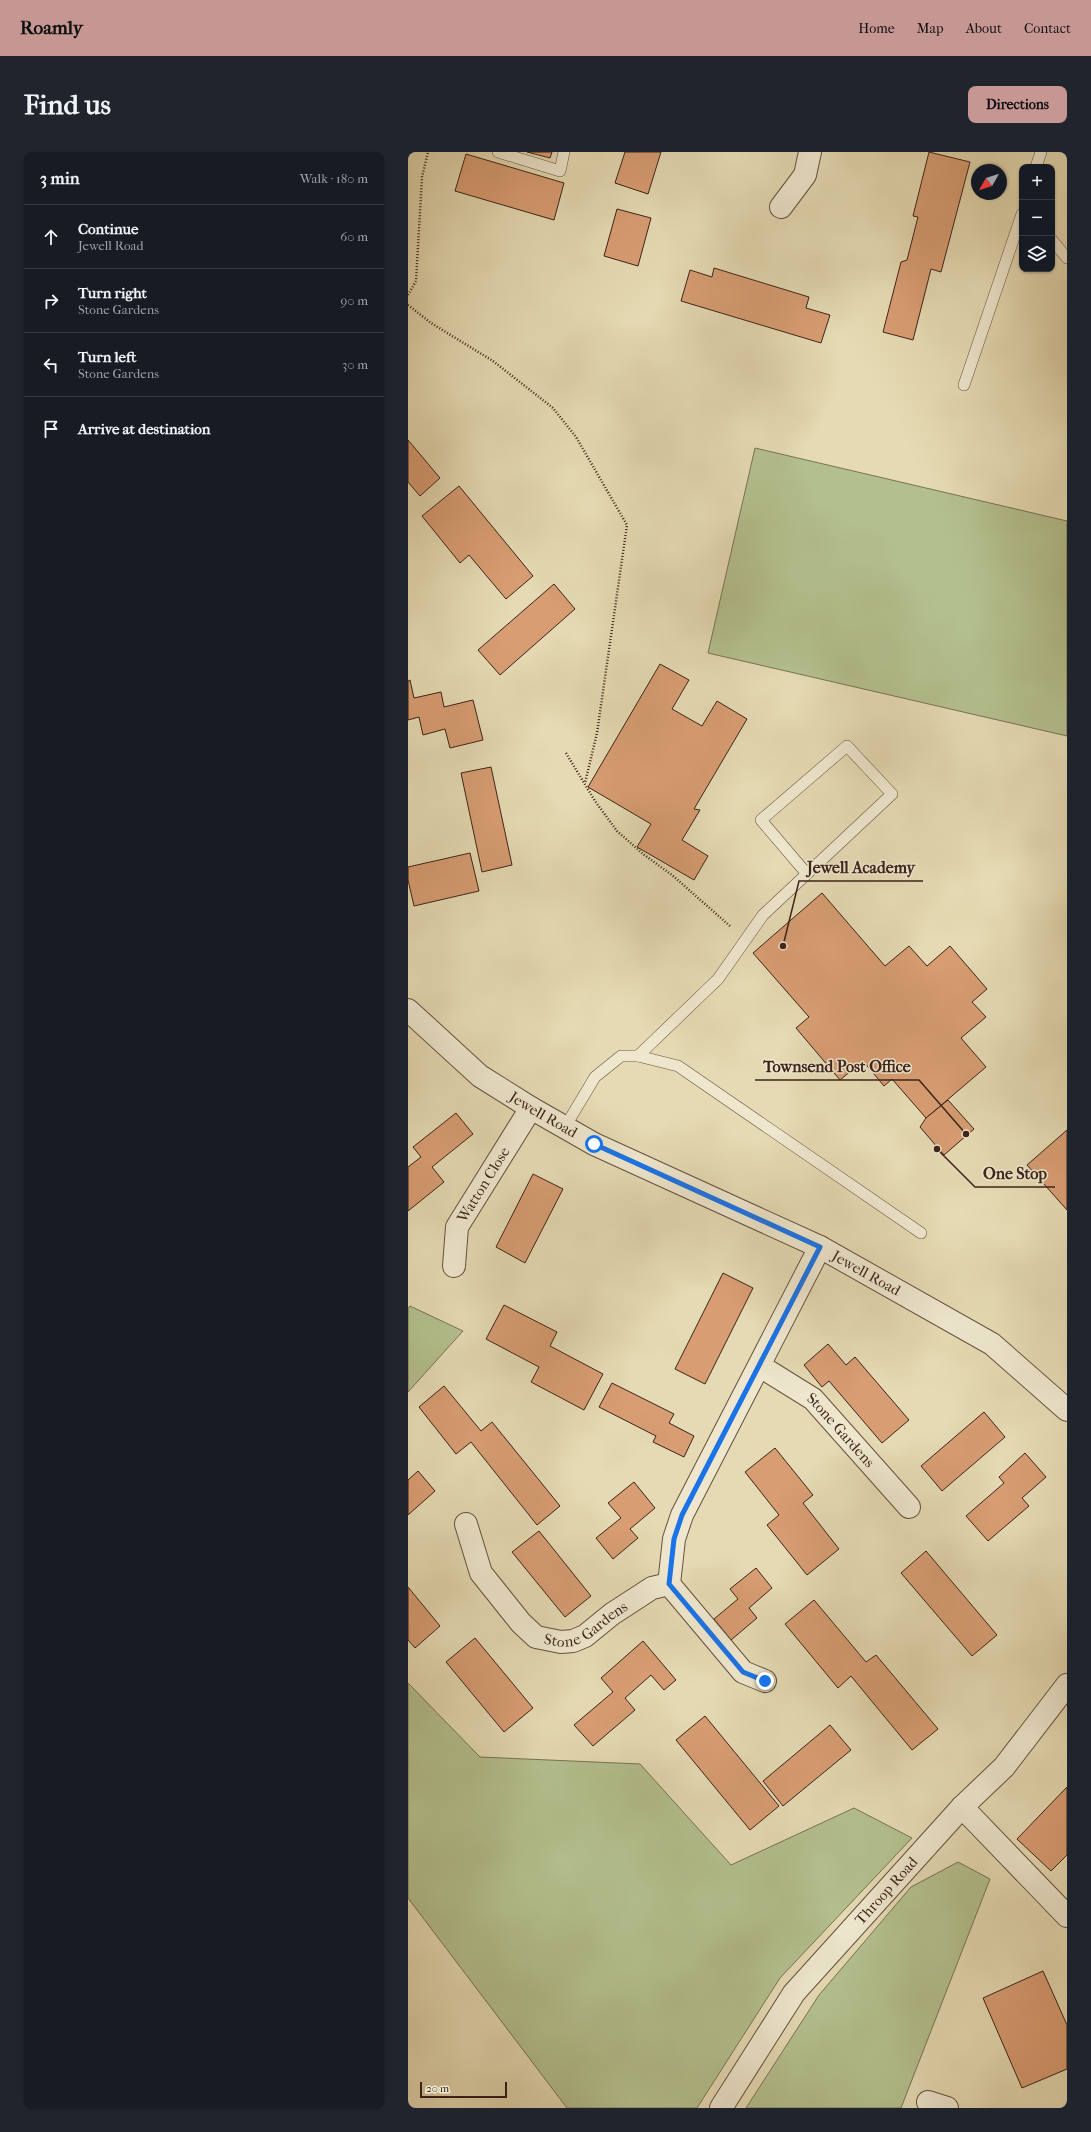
<!DOCTYPE html>
<meta charset="utf-8">
<style>
:root{--surface:#171b24;--page:#20242c;--text:#f1f3f6;--muted:#9ea1a6;--line:#363941;--accent:#c59692}
body{margin:0;font-family:"IM FELL French Canon",serif;background:var(--page);color:var(--text)}
.controls{position:absolute;right:12px;top:12px;display:grid;overflow:hidden;border-radius:8px;box-shadow:0 1px 3px #0004}
.controls button{width:36px;height:36px;display:grid;place-items:center;padding:0;border:0;border-bottom:1px solid var(--line);background:var(--surface);color:var(--text);font:20px sans-serif}
.compass{position:absolute;left:563px;top:12px;width:36px;height:36px;border-radius:50%;background:var(--surface);box-shadow:0 1px 3px #0004;rotate:231deg}
.scale{position:absolute;left:12px;bottom:10px;width:87px;box-sizing:border-box;padding-left:4px;border:2px solid #3c231a;border-top:0;font-size:11px;line-height:14px;white-space:nowrap;color:#3c231a;-webkit-text-stroke:3px #eee7ce;paint-order:stroke}
.stop{position:absolute;width:12px;height:12px;margin:-9px;border:3px solid #1a73e8;border-radius:50%;background:#fff}
.stop.end{background:#1a73e8;border-color:#fff;box-shadow:0 1px 4px #0008}
.list{margin:0;padding:0;list-style:none}
h2{display:flex;justify-content:space-between;align-items:center;height:52px;margin:0;padding:0 16px;font-size:17px}
h2 small{font-size:13px;font-weight:400;color:var(--muted)}
.list li{display:grid;grid-template-columns:26px 1fr auto;gap:12px;align-items:center;box-sizing:border-box;height:64px;padding:0 16px;border-top:1px solid var(--line)}
.list b{display:block;font-size:15px;white-space:nowrap}
.list p{margin:0;font-size:13px;white-space:nowrap;color:var(--muted)}
.list em{font-size:13px;font-style:normal;color:var(--muted)}
.icon{flex:none;width:22px;height:22px;fill:none;stroke:currentColor;stroke-width:2;stroke-linecap:round;stroke-linejoin:round}
.map{position:relative;flex:none;width:659px;height:1956px;overflow:hidden;border-radius:8px}
header{display:flex;align-items:center;gap:24px;box-sizing:border-box;height:56px;padding:0 20px;background:var(--accent);color:#111}
header strong{font-size:19px}
nav{display:flex;gap:22px;margin-inline-start:auto;font-size:14px}
.intro{display:flex;align-items:center;justify-content:space-between;box-sizing:border-box;height:96px;padding:0 24px}
h1{margin:0;font-size:28px}
.button{padding:10px 18px;border-radius:8px;background:var(--accent);color:#111;font-size:14px;font-weight:700}
main{display:flex;gap:24px;padding:0 24px}
aside{flex:1;background:var(--surface);border-radius:8px;box-shadow:0 1px 3px #0004}
.map>svg:first-child{display:block}
</style>
<header>
<strong>Roamly</strong>
<nav><a>Home</a><a>Map</a><a>About</a><a>Contact</a></nav>
</header>
<div class="intro"><h1>Find us</h1><a class="button">Directions</a></div>
<main>
<aside>
<h2>3 min<small>Walk · 180 m</small></h2>
<ul class="list">
<li><svg class="icon" aria-label="ahead" viewBox="0 0 24 24"><path d="M12 20V5M6 11l6-6 6 6"/></svg><div><b>Continue</b><p>Jewell Road</p></div><em>60 m</em></li>
<li><svg class="icon" aria-label="right" viewBox="0 0 24 24"><path d="M7 20v-9h11M14 6l5 5-5 5"/></svg><div><b>Turn right</b><p>Stone Gardens</p></div><em>90 m</em></li>
<li><svg class="icon" aria-label="left" viewBox="0 0 24 24"><path d="M17 20v-9H6M10 6l-5 5 5 5"/></svg><div><b>Turn left</b><p>Stone Gardens</p></div><em>30 m</em></li>
<li><svg class="icon" aria-label="arrive" viewBox="0 0 24 24"><path d="M6 21V4h12l-3 4 3 4H6"/></svg><div><b>Arrive at destination</b></div></li>
</ul>
</aside>
<div class="map">
<svg width="659" height="1956" viewBox="0 0 659 1956">
<rect width="100%" height="100%" fill="#e5dab3"/>
<filter id="stains"><feTurbulence type="fractalNoise" baseFrequency=".005" numOctaves="4"/><feColorMatrix values="0 0 0 0 .2 0 0 0 0 .09 0 0 0 0 .02 0 0 0 .5 -.17"/></filter>
<radialGradient id="worn" r=".72"><stop offset=".6" stop-color="#630" stop-opacity="0"/><stop offset="1" stop-color="#630" stop-opacity=".3"/></radialGradient>
<g fill="#b3c08e" stroke="#787254">
<path d="M 347,296 L 659,369 L 659,584 L 300,501 Z"/>
<path d="M 2,1154 L 55,1179 L 0,1240 L 0,1156 Z"/>
<path d="M 0,1531 L 72,1605 L 232,1612 L 323,1713 L 446,1656 L 504,1686 L 372,1826 L 289,1956 L 159,1956 L 0,1746 Z"/>
<path d="M 550,1710 L 582,1727 L 493,1956 L 338,1956 L 411,1843 L 503,1735 Z"/>
</g>
<g fill="#d89d73" stroke="#3c231a">
<path d="M 119,0 L 144,0 L 142,6 Z"/>
<path d="M 217,0 L 253,0 L 240,42 L 207,31 Z"/>
<path d="M 521,0 L 562,10 L 533,120 L 523,117 L 505,188 L 475,180 L 493,110 L 499,108 L 510,65 L 505,64 Z"/>
<path d="M 58,2 L 156,31 L 146,68 L 47,39 Z"/>
<path d="M 209,57 L 243,66 L 230,114 L 196,104 Z"/>
<path d="M 306,116 L 401,145 L 398,156 L 422,163 L 413,191 L 273,149 L 282,118 L 304,125 Z"/>
<path d="M 0,288 L 32,326 L 12,344 L 0,330 Z"/>
<path d="M 51,334 L 125,424 L 98,447 L 61,403 L 52,411 L 14,364 Z"/>
<path d="M 146,432 L 167,457 L 92,523 L 70,498 Z"/>
<path d="M 252,512 L 281,528 L 264,557 L 294,574 L 309,549 L 339,567 L 286,657 L 292,658 L 274,688 L 300,704 L 286,728 L 229,695 L 243,672 L 180,635 Z"/>
<path d="M 2,528 L 6,546 L 33,540 L 36,555 L 65,548 L 75,588 L 42,596 L 37,577 L 15,583 L 11,565 L 0,568 L 0,529 Z"/>
<path d="M 83,615 L 104,713 L 74,720 L 53,621 Z"/>
<path d="M 62,701 L 71,739 L 6,754 L 0,728 L 0,715 Z"/>
<path d="M 414,741 L 477,814 L 501,794 L 519,814 L 542,794 L 579,837 L 564,850 L 578,865 L 553,886 L 578,915 L 518,966 L 484,927 L 476,934 L 455,909 L 432,928 L 388,876 L 401,865 L 345,801 Z"/>
<path d="M 540,948 L 566,977 L 536,1003 L 512,975 L 518,966 Z"/>
<path d="M 48,961 L 65,982 L 24,1015 L 36,1030 L 0,1059 L 0,1015 L 13,1005 L 5,995 Z"/>
<path d="M 659,978 L 659,1058 L 619,1013 Z"/>
<path d="M 125,1022 L 155,1037 L 117,1111 L 88,1095 Z"/>
<path d="M 315,1121 L 345,1136 L 297,1232 L 267,1217 Z"/>
<path d="M 96,1153 L 149,1180 L 142,1194 L 195,1222 L 176,1258 L 123,1230 L 131,1215 L 78,1187 Z"/>
<path d="M 420,1192 L 438,1213 L 447,1205 L 501,1268 L 474,1291 L 421,1229 L 414,1235 L 396,1213 Z"/>
<path d="M 204,1231 L 266,1262 L 261,1271 L 286,1284 L 276,1305 L 245,1290 L 248,1284 L 191,1255 Z"/>
<path d="M 36,1234 L 73,1279 L 84,1270 L 152,1354 L 129,1373 L 63,1290 L 48,1302 L 11,1255 Z"/>
<path d="M 576,1260 L 597,1285 L 534,1339 L 513,1314 Z"/>
<path d="M 367,1296 L 405,1343 L 395,1351 L 431,1397 L 399,1423 L 359,1373 L 371,1363 L 337,1320 Z"/>
<path d="M 617,1301 L 638,1325 L 614,1346 L 621,1354 L 580,1389 L 558,1364 L 596,1331 L 591,1325 Z"/>
<path d="M 10,1319 L 27,1339 L 0,1363 L 0,1328 Z"/>
<path d="M 226,1330 L 247,1356 L 222,1377 L 230,1386 L 205,1407 L 188,1386 L 213,1366 L 200,1351 Z"/>
<path d="M 131,1379 L 183,1444 L 157,1465 L 104,1400 Z"/>
<path d="M 518,1399 L 589,1483 L 564,1504 L 493,1421 Z"/>
<path d="M 348,1416 L 364,1436 L 341,1456 L 349,1466 L 323,1488 L 306,1467 L 330,1447 L 322,1437 Z"/>
<path d="M 0,1435 L 32,1474 L 7,1496 L 0,1488 Z"/>
<path d="M 406,1448 L 458,1510 L 468,1503 L 530,1577 L 504,1598 L 443,1524 L 430,1536 L 377,1472 Z"/>
<path d="M 67,1486 L 125,1556 L 96,1580 L 38,1510 Z"/>
<path d="M 235,1489 L 268,1528 L 256,1538 L 243,1523 L 217,1546 L 227,1558 L 185,1594 L 166,1573 L 205,1540 L 193,1526 Z"/>
<path d="M 297,1564 L 371,1654 L 342,1678 L 268,1588 Z"/>
<path d="M 422,1573 L 443,1598 L 375,1654 L 355,1629 Z"/>
<path d="M 659,1635 L 659,1703 L 643,1719 L 609,1687 Z"/>
<path d="M 635,1819 L 659,1873 L 659,1917 L 614,1936 L 575,1846 Z"/>
</g>
<g fill="none" stroke-linecap="round" stroke-linejoin="round">
<g stroke="#665140" stroke-width="12">
<g id="lane">
<path d="M 90,0 L 152,19 L 156,0"/>
<path d="M 628,15 L 633,0"/>
<path d="M 644,88 L 659,106"/>
<path d="M 556,233 L 614,62"/>
<path d="M 230,904 L 310,827 L 355,763 L 484,642 L 439,594 L 353,668 L 399,722"/>
<path d="M 157,975 L 187,925 L 213,904 L 230,904 L 270,914 L 513,1081"/>
</g>
</g>
<g stroke="#665140" stroke-width="24">
<g id="street">
<path d="M 373,55 L 397,23 L 402,0"/>
<path id="s1" d="M 0,858 L 72,924 L 123,956 L 186,992 L 412,1095 L 584,1192 L 659,1258"/>
<path id="s2" d="M 46,1114 L 49,1075 L 123,956"/>
<path id="s3" d="M 352,1214 L 405,1247 L 501,1355"/>
<path id="s4" d="M 58,1372 L 73,1421 L 113,1471 L 128,1485 L 153,1490 L 165,1489 L 177,1484 L 204,1462 L 244,1436 L 261,1432"/>
<path d="M 357,1529 L 335,1520 L 261,1432 L 266,1387 L 274,1363 L 412,1095"/>
<path d="M 554,1655 L 659,1764"/>
<path d="M 520,1950 L 539,1956"/>
<path id="s5" d="M 313,1956 L 386,1841 L 554,1655 L 596,1615 L 659,1533"/>
</g>
</g>
<g stroke="#3c231a" stroke-width="2.5" stroke-dasharray="1 2" stroke-linecap="butt">
<path d="M 0,143 L 8,129 L 14,25 L 20,0"/>
<path d="M 0,153 L 23,171 L 85,209 L 145,256 L 168,285 L 219,373 L 189,581 L 177,631"/>
<path d="M 158,601 L 187,649 L 209,679 L 235,702 L 264,723 L 322,774"/>
</g>
<use href="#lane" stroke="#eee7ce" stroke-width="11"/>
<use href="#street" stroke="#eee7ce" stroke-width="22"/>
</g>
<g fill="none" stroke-linecap="round" stroke-linejoin="round">
<path stroke="#1a73e8" stroke-width="5" d="M 186,992 L 412,1095 L 274,1363 L 266,1387 L 261,1432 L 335,1520 L 357,1529"/>
</g>
<g text-anchor="middle" dominant-baseline="central" stroke-width="3" stroke-linejoin="round" paint-order="stroke">
<g font-size="15" fill="#3c231a" stroke="#eee7ce">
<text stroke="none"><textPath href="#s1" startOffset="172">Jewell Road</textPath></text>
<text stroke="none"><textPath href="#s2" startOffset="89">Watton Close</textPath></text>
<text stroke="none"><textPath href="#s1" startOffset="532">Jewell Road</textPath></text>
<text stroke="none"><textPath href="#s3" startOffset="104">Stone Gardens</textPath></text>
<text stroke="none"><textPath href="#s4" startOffset="191">Stone Gardens</textPath></text>
<text stroke="none"><textPath href="#s5" startOffset="274">Throop Road</textPath></text>
</g>
</g>
<path fill="none" stroke="#3c231a" stroke-width="1.5" d="M375 794L391 729H515M558 982L511 928H347M529 997L567 1035H647"/>
<g fill="#3c231a" stroke="#eee7ce" stroke-width="1.5">
<circle cx="375" cy="794" r="4"/>
<circle cx="558" cy="982" r="4"/>
<circle cx="529" cy="997" r="4"/>
</g>
<g font-size="16" text-anchor="middle" font-weight="bold" fill="#3c231a" stroke="#eee7ce" stroke-width="3" stroke-linejoin="round" paint-order="stroke">
<text x="453" y="721">Jewell Academy</text>
<text x="429" y="920">Townsend Post Office</text>
<text x="607" y="1027">One Stop</text>
</g>
<rect width="100%" height="100%" filter="url(#stains)"/>
<rect width="100%" height="100%" fill="url(#worn)"/>
</svg>
<div class="controls">
<button>+</button>
<button>−</button>
<button><svg class="icon" aria-label="layers" viewBox="0 0 24 24"><path d="M12 4l9 5-9 5-9-5zM3 14l9 5 9-5"/></svg></button>
</div>
<svg class="compass" viewBox="-18 -18 36 36"><path d="M0-13l5 13h-10z" fill="#e53935"/><path d="M0 13l5-13h-10z" fill="#9ea1a6"/></svg>
<div class="scale">20 m</div>
<div class="stop" style="left:186px;top:992px"></div>
<div class="stop end" style="left:357px;top:1529px"></div>
</div>
</main>
